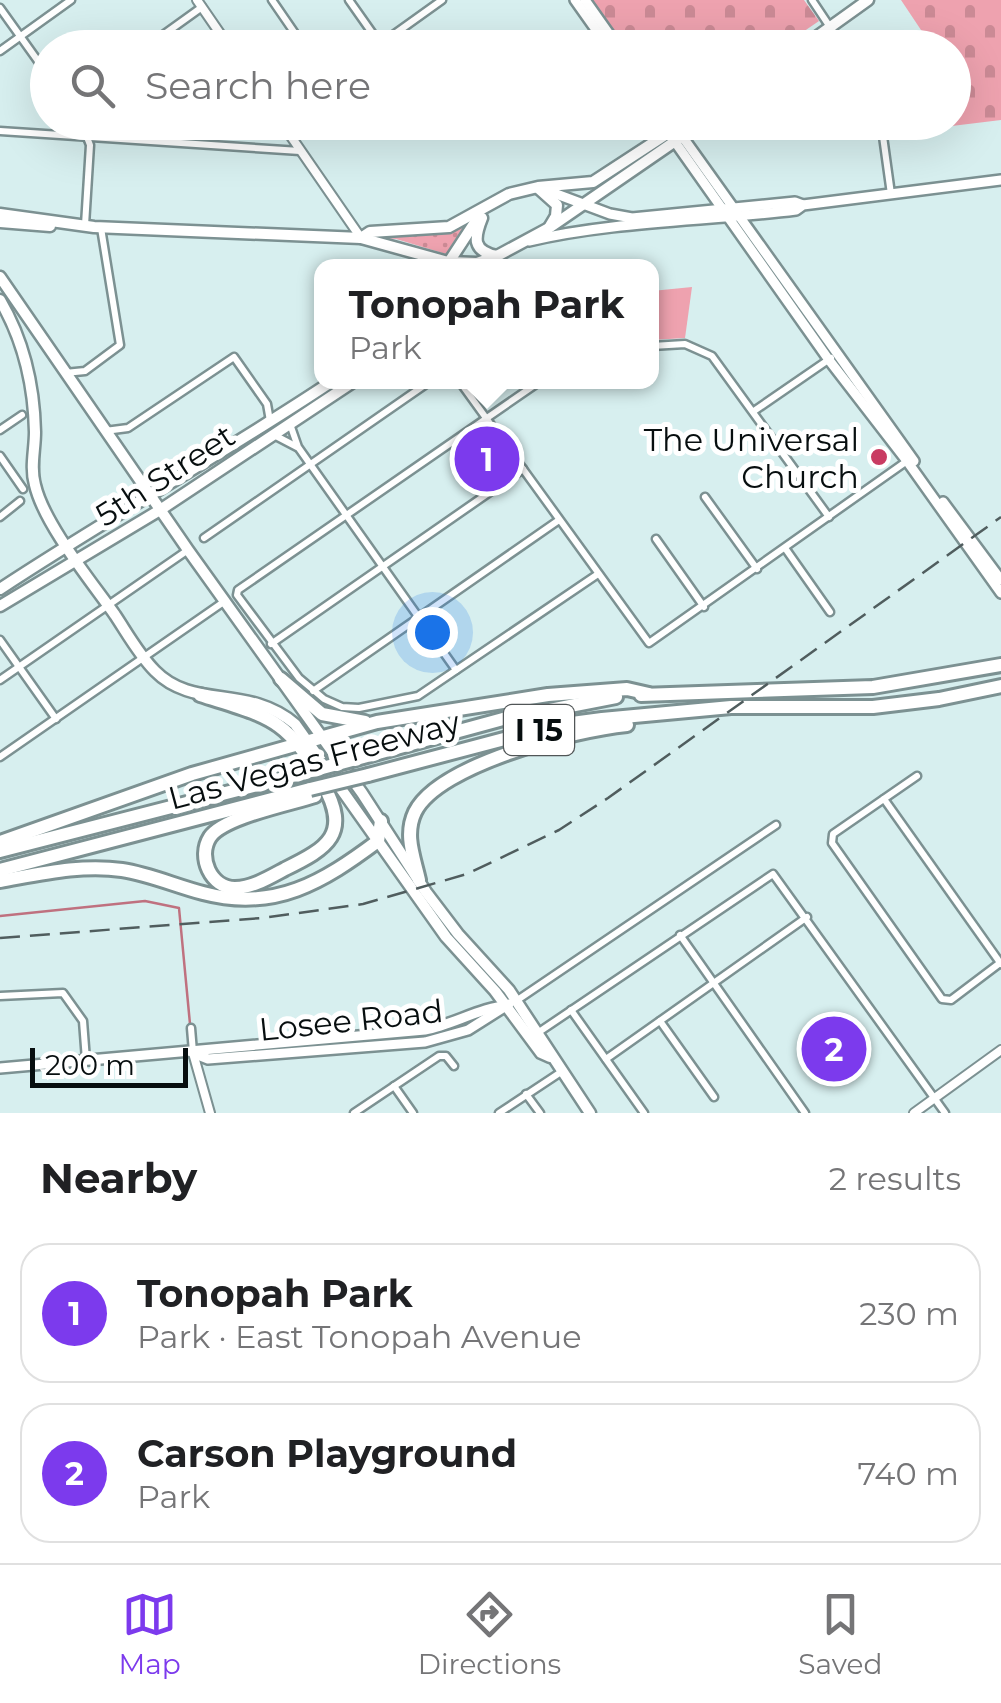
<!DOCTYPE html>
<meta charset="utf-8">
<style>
:root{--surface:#fff;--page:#f2f2f2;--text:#202124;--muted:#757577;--line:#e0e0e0;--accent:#7c3aed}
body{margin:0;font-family:Montserrat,sans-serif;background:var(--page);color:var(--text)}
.scale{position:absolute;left:30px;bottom:25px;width:158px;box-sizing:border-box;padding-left:10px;border:5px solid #070e0f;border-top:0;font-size:28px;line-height:35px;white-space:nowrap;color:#070e0f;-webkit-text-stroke:8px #fff;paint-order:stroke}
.you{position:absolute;left:432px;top:632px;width:35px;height:35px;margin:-25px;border:8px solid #fff;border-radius:50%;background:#1a73e8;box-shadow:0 0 0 15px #1a73e833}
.badge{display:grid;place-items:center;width:65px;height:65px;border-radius:50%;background:var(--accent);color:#fff;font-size:32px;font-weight:700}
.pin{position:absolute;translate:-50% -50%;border:5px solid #fff;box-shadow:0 2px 10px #0006}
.popup{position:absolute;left:314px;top:259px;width:345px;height:130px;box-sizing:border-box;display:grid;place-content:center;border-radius:20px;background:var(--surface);filter:drop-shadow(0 2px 8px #0005);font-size:32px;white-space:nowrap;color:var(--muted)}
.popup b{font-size:38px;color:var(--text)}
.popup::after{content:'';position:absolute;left:50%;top:100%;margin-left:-20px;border:20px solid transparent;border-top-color:var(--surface)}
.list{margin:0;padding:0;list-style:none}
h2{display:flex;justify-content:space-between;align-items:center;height:130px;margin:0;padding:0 40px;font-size:42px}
h2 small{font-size:32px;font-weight:400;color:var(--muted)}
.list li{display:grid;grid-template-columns:65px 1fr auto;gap:30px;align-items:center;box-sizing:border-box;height:140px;margin:0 20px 20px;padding:0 20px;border:2px solid var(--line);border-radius:30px}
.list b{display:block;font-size:38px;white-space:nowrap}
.list p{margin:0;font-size:32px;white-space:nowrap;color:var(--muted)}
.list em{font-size:32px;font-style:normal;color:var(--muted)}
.icon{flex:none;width:55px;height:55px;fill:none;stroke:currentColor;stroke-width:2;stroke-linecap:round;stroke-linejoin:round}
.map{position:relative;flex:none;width:1001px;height:1113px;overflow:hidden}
.search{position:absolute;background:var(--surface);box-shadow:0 10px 40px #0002;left:30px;right:30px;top:30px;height:110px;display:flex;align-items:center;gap:25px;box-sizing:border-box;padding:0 35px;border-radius:55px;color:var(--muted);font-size:38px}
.sheet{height:450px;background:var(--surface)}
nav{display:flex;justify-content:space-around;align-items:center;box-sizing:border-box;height:140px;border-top:2px solid var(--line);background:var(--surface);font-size:28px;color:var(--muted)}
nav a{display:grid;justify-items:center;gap:5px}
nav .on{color:var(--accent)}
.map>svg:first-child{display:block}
</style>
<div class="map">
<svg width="1001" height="1113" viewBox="0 0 1001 1113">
<defs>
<pattern id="grass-dots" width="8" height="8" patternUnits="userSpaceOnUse" patternTransform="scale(2.5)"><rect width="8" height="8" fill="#eea2af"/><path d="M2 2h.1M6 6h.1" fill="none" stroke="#cb8a95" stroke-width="1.8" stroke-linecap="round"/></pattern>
<pattern id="cemetery-stones" width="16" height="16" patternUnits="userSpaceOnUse" patternTransform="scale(2.5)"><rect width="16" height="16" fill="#eea2af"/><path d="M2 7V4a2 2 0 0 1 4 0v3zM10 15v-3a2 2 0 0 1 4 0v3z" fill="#cb8a95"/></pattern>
</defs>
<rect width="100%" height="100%" fill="#d7efef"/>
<path fill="url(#grass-dots)" d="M 465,224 L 446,254 L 396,239 L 372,237 L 436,233 Z"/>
<g fill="url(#cemetery-stones)">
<path d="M 590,0 L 804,0 L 819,21 L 781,47 L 623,47 Z"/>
<path d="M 901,0 L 1001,0 L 1001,120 L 919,130 L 918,123 L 954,122 L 954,48 L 909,47 L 925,36 Z"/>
</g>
<g fill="#eea2af">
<path d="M 692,287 L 685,338 L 652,340 L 652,291 Z"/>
<path d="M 485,428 L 515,470 L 488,489 L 458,447 Z"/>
</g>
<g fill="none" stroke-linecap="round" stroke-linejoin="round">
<path stroke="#bf717f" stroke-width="2.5" d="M 0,916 L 145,901 L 179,908 L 190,1024"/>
<g stroke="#7c9192" stroke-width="11">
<g id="minor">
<path d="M 272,0 L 305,48"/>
<path d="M 349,0 L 380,44"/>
<path d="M 812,0 L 844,48"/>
<path d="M 0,8 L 48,75"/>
<path d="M 145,48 L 202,7"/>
<path d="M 375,48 L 442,0"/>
<path d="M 0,51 L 71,0"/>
<path d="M 81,122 L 90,145 L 85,225"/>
<path d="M 881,122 L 891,194"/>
<path d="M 0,131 L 300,151"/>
<path d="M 155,139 L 179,122"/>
<path d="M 652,346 L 685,344 L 712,356 L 829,517"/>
<path d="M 65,373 L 85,371 L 120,345 L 101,228"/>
<path d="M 460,382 L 649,643 L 907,461"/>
<path d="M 539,382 L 238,590 L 237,595 L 299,678 L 324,699 L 342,707 L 359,708 L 418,696 L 598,574"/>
<path d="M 754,411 L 831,358"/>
<path d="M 290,424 L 298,447 L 456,670"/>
<path d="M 0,430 L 22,415"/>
<path d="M 105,431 L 128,428 L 234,357 L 267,404 L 270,421"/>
<path d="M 274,435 L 297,447"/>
<path d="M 0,456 L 23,489"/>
<path d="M 705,497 L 757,569"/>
<path d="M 0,517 L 20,501"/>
<path d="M 204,538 L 429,382"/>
<path d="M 656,539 L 704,607"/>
<path d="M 785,548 L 830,612"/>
<path d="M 0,640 L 56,719"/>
<path d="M 271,644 L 523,469"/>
<path d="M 0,680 L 188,550"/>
<path d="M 313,691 L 559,520"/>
<path d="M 0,757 L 225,601"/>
<path d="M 917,776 L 833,834 L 832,843 L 942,999 L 951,1000 L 1000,963"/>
<path d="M 884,799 L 1001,964"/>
<path d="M 680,935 L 805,1113"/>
<path d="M 0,996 L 63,993 L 83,1021 L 86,1060"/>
<path d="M 516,1001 L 776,825"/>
<path d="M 571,1010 L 644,1113"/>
<path d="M 660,1021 L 714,1097"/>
<path d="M 191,1028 L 193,1052"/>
<path d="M 539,1032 L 773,874 L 945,1113"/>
<path d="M 606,1059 L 807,917"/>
<path d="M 394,1086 L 413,1113"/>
<path d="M 526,1094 L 540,1113"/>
<path d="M 354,1113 L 439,1056 L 446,1056 L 454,1066"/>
<path d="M 499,1113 L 561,1072"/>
</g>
</g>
<g stroke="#7c9192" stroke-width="12">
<g id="tertiary">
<path d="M 197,0 L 230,48"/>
<path d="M 281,122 L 361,238"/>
<path d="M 193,1053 L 210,1113"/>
<path d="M 914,1113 L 1001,1050"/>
</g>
</g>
<g stroke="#7c9192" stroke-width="14">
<g id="secondary">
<path d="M 575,0 L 609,48"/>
<path d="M 585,0 L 619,48"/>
<path d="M 661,122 L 829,360 L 907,461 L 1001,593"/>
<path d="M 672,122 L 914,461"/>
<path d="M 543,189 L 610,214 L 632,218 L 795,202 L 803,205"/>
<path d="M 529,241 C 613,221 709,221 796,210 L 803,205 L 1001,180"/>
<path d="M 943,502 L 1001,580"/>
<path d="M 193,1053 L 208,1059 L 425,1042 L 468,1030 L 509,1004"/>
<path d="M 0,1068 L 425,1030 C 452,1025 484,1006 507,1006"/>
</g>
</g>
<g stroke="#7c9192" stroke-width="15">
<g id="primary">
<path d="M 801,48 L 868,0"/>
<path d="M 538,188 L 557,205 L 556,216 L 550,226"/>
<path d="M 0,214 L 94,227 L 361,238 L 448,262 L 477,263 L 497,256 L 549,228 L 703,122"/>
<path d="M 482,218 C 474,238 472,251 497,256"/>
<path d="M 0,222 L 50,226"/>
<path d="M 361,238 L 370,232 L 449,227 L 509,194 L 538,187 L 593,182 L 685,122"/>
<path d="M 447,265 L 479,216"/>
<path d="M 0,277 L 188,550 L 362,793 L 426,892 L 458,934 L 509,990 L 590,1113"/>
<path d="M 0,300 C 24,341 34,384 35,432 C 35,450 30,467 35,485 C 44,524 91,581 115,615 C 127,633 139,655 155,671 C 193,710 248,684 295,724 L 446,937 L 495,991 L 541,1053 L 550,1057"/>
<path d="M 0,589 C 109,517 223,454 331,382"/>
<path d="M 0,606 L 160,510 L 353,382"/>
</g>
</g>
<g stroke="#7c9192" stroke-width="18">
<g id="motorway">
<path d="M 281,679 L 322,714 L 365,722"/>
<path d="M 200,695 C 269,717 287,717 323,784 C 351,834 328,848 285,869 C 270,877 252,888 235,888 C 211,888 197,857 210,837 C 224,817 290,804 315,796"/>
<path d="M 641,695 L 873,687 L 1001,665"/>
<path d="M 356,759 L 503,719 L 616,697"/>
<path d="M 368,775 L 557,725 L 602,719 L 731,707 L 873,707 L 939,699 L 1001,686"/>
<path d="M 0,842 L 192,774 L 377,722 L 548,695 L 627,689 L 649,694"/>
<path d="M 0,851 L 300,774"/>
<path d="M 0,870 L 310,789"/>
<path d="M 419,880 C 414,857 404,835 415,812 C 439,764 576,730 627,725"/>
<path d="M 0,881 C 40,874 81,864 122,870 C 149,874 176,886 203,893 C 275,912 323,882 378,841 L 381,821"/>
</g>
</g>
<use href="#minor" stroke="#fff" stroke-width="6"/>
<use href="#tertiary" stroke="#fff" stroke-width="8"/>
<use href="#secondary" stroke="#fff" stroke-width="9"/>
<use href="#primary" stroke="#fff" stroke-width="10"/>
<use href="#motorway" stroke="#fff" stroke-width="12"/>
<path stroke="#505d5e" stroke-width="2.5" stroke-dasharray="20 10" stroke-linecap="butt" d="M 0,938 L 262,918 L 363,904 L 467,874 L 559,830 L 608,798 L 1001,517"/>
<g stroke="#7c9192" stroke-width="18" stroke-linecap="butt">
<g id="motorway-bridge">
<path d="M 300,774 L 356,759"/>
<path d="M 310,789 L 368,775"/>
</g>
</g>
<use href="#motorway-bridge" stroke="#fff" stroke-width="12"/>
</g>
<circle fill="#c93b62" stroke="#fff" stroke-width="4" cx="879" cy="457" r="10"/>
<g text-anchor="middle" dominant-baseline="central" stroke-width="10" stroke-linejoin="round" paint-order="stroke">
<rect fill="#fff" stroke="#515657" stroke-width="2.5" x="504" y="705" width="70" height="50" rx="8"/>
<g font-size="30" font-weight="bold" fill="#070e0f">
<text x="539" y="730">I 15</text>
</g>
<g font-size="32" fill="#070e0f" stroke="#fff" text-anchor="end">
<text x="859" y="439">The Universal<tspan x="859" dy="37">Church</tspan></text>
</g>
<g font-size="32" fill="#070e0f" stroke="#fff">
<text transform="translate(165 475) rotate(-33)">5th Street</text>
<text transform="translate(314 760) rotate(-15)">Las Vegas Freeway</text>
<text transform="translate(351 1020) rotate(-6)">Losee Road</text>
</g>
</g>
</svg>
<div class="scale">200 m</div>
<div class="you"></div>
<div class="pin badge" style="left:487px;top:459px">1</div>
<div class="popup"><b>Tonopah Park</b>Park</div>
<div class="pin badge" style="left:834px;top:1049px">2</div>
<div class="search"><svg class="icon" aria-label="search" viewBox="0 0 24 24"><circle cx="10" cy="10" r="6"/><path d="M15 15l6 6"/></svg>Search here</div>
</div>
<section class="sheet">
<h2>Nearby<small>2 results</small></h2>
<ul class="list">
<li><span class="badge">1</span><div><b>Tonopah Park</b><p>Park · East Tonopah Avenue</p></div><em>230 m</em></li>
<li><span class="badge">2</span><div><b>Carson Playground</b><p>Park</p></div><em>740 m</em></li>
</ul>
</section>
<nav>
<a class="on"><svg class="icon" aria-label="map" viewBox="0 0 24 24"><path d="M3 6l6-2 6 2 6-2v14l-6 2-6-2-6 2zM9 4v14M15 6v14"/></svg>Map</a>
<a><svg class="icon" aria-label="directions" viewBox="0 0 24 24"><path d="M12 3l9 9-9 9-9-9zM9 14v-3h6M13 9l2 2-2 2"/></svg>Directions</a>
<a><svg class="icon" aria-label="saved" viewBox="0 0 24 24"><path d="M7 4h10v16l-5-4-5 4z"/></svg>Saved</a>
</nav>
